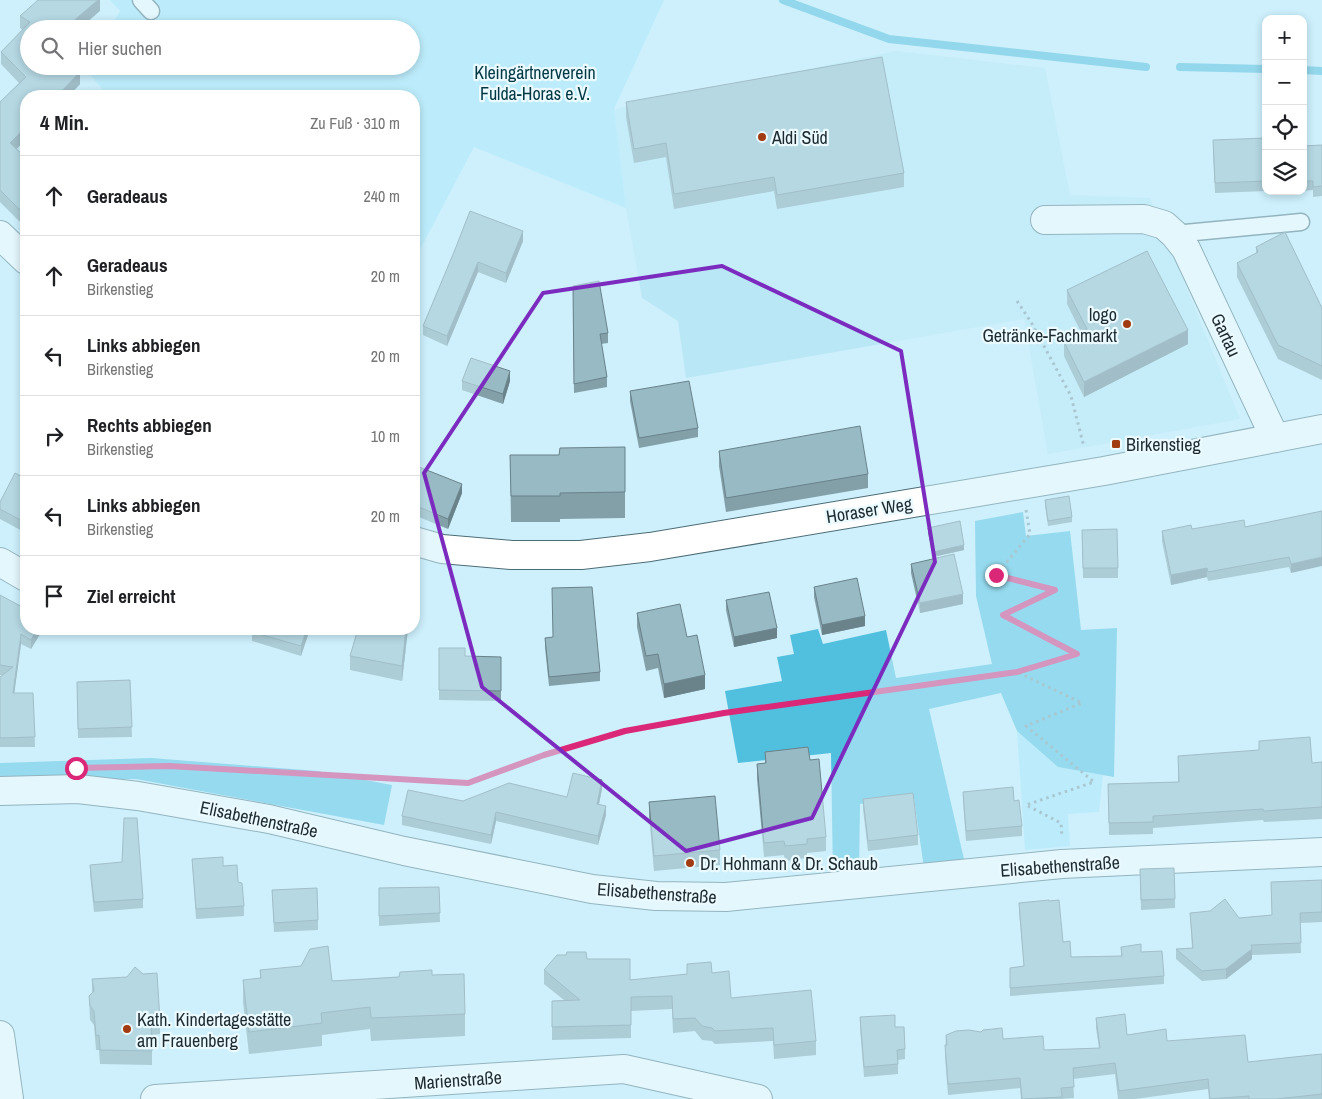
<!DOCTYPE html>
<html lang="de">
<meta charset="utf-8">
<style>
:root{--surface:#fff;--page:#f2f2f2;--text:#202124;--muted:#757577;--line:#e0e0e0}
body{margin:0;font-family:"Archivo Narrow",sans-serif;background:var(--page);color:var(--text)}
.controls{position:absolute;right:15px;top:15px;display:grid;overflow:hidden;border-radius:10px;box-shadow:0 2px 8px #0003}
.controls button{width:45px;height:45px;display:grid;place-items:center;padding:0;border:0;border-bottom:1px solid var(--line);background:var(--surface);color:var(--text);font:25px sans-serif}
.stop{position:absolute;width:15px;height:15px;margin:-11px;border:4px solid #db2777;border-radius:50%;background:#fff}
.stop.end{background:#db2777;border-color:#fff;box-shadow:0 1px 5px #0008}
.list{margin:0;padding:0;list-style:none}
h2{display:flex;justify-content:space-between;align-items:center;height:65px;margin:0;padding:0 20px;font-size:21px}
h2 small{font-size:16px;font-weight:400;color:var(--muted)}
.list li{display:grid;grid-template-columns:32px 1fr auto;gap:15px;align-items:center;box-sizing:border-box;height:80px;padding:0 20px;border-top:1px solid var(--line)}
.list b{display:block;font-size:19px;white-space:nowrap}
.list p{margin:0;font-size:16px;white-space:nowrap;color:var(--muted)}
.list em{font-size:16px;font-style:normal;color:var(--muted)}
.icon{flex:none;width:28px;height:28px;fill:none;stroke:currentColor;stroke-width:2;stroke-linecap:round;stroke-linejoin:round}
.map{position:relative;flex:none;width:1322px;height:1099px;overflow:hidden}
.search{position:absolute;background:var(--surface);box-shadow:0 2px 8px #0003;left:20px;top:20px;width:400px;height:55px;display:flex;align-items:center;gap:12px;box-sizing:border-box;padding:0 18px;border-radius:28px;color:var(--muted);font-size:19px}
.panel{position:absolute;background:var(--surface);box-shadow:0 2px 8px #0003;left:20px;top:90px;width:400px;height:545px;border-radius:20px}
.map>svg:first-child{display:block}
</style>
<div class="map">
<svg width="1322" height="1099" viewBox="0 0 1322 1099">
<rect width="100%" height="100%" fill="#cdf0fc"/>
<path fill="#bae7f6" d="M 896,51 L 1045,68 L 1070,195 L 1150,198 L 1240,419 L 1048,454 L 1024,319 L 686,378 L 678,321 L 642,298 L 626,208 L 614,109 Z"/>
<g fill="#a6e6fb">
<path d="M 110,0 L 664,0 L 614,109 L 626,208 L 474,147 L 414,261 L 414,96 L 108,96 L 87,71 L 89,66 L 411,66 L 411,29 L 110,29 L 120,11 Z"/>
<path d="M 1017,731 L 1058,767 L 1103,775 L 1099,812 L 1068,814 L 1070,846 L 1025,850 Z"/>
</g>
<g fill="#51bfde">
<path d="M 1023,512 L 1026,536 L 1070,531 L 1081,630 L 1117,628 L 1114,777 L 1058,767 L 1017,731 L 1001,693 L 929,709 L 964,859 L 924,868 L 914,799 L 860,804 L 859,873 L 833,877 L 831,753 L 738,763 L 725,691 L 782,681 L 777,657 L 794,654 L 790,635 L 818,629 L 823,644 L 886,630 L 896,678 L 992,664 L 976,596 L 975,521 Z"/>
<path d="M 151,758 L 317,771 L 392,785 L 384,825 L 136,779 L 0,782 L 0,763 Z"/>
</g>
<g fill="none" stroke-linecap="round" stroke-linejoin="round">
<g stroke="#49b8d7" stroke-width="8">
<path d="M 783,0 L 889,39 L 1146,67"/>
<path d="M 1180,67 L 1266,69"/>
<path d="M 1303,70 L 1322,71"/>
</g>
<g stroke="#4c6c76" stroke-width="19">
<g id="lane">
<path d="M 141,0 L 151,11"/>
<path d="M 1174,234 L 1301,222"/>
</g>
</g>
<g stroke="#4c6c76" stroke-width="30">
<g id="street">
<path d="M 1045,220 L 1144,219 L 1164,225 L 1174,234 L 1186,249 L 1275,438"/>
<path d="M 0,562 L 26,577"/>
<path d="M 0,791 L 78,789 L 138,796 L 269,819 L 404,851 L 592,889 L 656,896 L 726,897 L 1062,864 L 1322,852"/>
<path d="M 0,1035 L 9,1099"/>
<path d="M 155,1099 L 624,1069 L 758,1099"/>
</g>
</g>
<g stroke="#4c6c76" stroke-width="30">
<g id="secondary">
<path d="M 0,235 L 26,260"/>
<path d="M 414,541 L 442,549 L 512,555 L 581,555 L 650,547 L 1104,471 L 1322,429"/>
</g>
</g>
<g stroke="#7c959e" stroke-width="3" stroke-dasharray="2.5 4" stroke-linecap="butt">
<path d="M 1017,301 L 1031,322 L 1071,396 L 1084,447"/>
<path d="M 1026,510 L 1030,534 L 996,575 L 1055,590 L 1003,615 L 1077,654 L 1017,672 L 1082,703 L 1026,726 L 1094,782 L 1026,805 L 1061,823 L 1062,837"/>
<path d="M 136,766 L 169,766 L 468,783 L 544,755 L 625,731 L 723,713 L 1017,672"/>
</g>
<use href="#lane" stroke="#fff" stroke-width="16"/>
<use href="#street" stroke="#fff" stroke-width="28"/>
<use href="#secondary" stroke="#fff" stroke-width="28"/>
</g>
<g fill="#83a0a9">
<path d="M 100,0 L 100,11 L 29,29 L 80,84 L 69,96 L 26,96 L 26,139 L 17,149 L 23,161 L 26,165 L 26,228 L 0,202 L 0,102 L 19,83 L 1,64 L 1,52 L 23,30 L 20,28 L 20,16 Z"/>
<path d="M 626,102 L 904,173 L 904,187 L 777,209 L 774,191 L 674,209 L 666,157 L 634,163 L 626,117 Z"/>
<path d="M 1266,138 L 1266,191 L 1215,193 L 1213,150 Z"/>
<path d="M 1322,145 L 1322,196 L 1313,197 L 1313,190 L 1303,191 L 1303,146 Z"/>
<path d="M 523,241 L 506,283 L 478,272 L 447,346 L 423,335 L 423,326 L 454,252 Z"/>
<path d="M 1256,247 L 1321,306 L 1322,306 L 1322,380 L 1278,359 L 1237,277 L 1237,263 L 1256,254 Z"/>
<path d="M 573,286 L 608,333 L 608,343 L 601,344 L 607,377 L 607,387 L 574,393 Z"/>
<path d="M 1067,290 L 1188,344 L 1084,397 L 1064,356 L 1064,342 L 1081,332 L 1067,304 Z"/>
<path d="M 462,381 L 510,381 L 503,404 L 462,390 Z"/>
<path d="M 630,391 L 698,428 L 698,437 L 639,448 L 630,401 Z"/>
<path d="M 625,447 L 625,518 L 560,519 L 560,522 L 511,522 L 510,455 L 559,455 Z"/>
<path d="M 719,451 L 868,474 L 868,488 L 726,512 L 719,466 Z"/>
<path d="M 414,465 L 462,493 L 448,529 L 414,515 Z"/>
<path d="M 26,479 L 26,533 L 0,519 L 0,502 Z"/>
<path d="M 1045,500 L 1072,517 L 1072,522 L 1048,526 L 1045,505 Z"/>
<path d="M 1322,511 L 1291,573 L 1289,567 L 1208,581 L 1207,577 L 1171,585 L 1162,541 L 1162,531 L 1192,529 L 1245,527 Z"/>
<path d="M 928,528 L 964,550 L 933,557 L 928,533 Z"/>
<path d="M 1082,530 L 1118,568 L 1118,578 L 1083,578 Z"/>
<path d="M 911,564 L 963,604 L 920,613 L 911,573 Z"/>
<path d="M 814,587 L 865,626 L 822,635 L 814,597 Z"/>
<path d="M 0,595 L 43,629 L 31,649 L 21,644 L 14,693 L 33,693 L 35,747 L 0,747 L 0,677 L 3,675 L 0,675 Z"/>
<path d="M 726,600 L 777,638 L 734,647 L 726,610 Z"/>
<path d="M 637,613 L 687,637 L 705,689 L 664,698 L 658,668 L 646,671 L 637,627 Z"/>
<path d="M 253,629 L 310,629 L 301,656 L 252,641 L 252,632 Z"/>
<path d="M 358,629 L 408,629 L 402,681 L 350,670 L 350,656 Z"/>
<path d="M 553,637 L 600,672 L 600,681 L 549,686 L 545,647 L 545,638 Z"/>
<path d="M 439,648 L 465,656 L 501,657 L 501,701 L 439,700 Z"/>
<path d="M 130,680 L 132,737 L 78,738 L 77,682 Z"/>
<path d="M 1259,741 L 1312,763 L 1322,762 L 1322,819 L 1264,822 L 1263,820 L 1153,828 L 1153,834 L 1109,835 L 1108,784 L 1178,782 L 1178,756 L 1259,751 Z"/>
<path d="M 765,752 L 810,760 L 826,837 L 826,851 L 807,853 L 807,858 L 785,861 L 784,855 L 764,857 L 757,779 L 757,764 L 765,763 Z"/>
<path d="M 602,789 L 599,804 L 606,815 L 598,845 L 496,821 L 491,844 L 402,825 L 402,816 L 463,801 L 567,797 Z"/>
<path d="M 963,792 L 1022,826 L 1022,836 L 966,841 L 963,801 Z"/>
<path d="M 863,799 L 918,835 L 918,845 L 868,851 L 863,809 Z"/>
<path d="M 649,802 L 720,850 L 720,865 L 654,871 L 649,816 Z"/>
<path d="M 192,859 L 223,866 L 238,882 L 244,906 L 244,916 L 196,919 Z"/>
<path d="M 90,865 L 143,899 L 143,908 L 94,912 L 90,874 Z"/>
<path d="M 1140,869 L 1175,899 L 1175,908 L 1141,910 Z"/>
<path d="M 1322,880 L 1322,922 L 1300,923 L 1301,953 L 1252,955 L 1252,959 L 1226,979 L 1202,981 L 1176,959 L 1176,949 L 1192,948 L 1190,913 L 1239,918 L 1272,915 Z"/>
<path d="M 439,887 L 440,922 L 379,926 L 379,888 Z"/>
<path d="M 272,890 L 318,920 L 318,930 L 274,932 Z"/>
<path d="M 1019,903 L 1063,942 L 1071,957 L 1121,956 L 1121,947 L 1141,952 L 1164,976 L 1164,984 L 1010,996 L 1010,968 L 1024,966 L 1019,911 Z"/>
<path d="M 587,959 L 630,980 L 712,973 L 731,998 L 816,1041 L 816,1055 L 774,1059 L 773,1041 L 715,1044 L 712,1041 L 702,1040 L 695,1031 L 673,1033 L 672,1009 L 631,1011 L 631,1038 L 552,1040 L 552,1001 L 564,1000 L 544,984 L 544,970 Z"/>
<path d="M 260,970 L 332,981 L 432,975 L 465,1014 L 465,1036 L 371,1041 L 370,1029 L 322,1035 L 322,1046 L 249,1054 L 243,1002 L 243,980 L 260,978 Z"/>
<path d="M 92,979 L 160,1020 L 160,1034 L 152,1035 L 152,1065 L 100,1064 L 99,1050 L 96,1050 L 94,1025 L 90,1020 L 89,996 L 92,993 Z"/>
<path d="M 860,1017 L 895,1027 L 905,1049 L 905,1059 L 898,1060 L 898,1074 L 864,1077 L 860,1027 Z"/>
<path d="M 1096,1018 L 1127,1035 L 1167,1041 L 1248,1062 L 1322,1054 L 1322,1099 L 1209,1099 L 1208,1089 L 1135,1099 L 1118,1099 L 1115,1074 L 1073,1079 L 1074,1098 L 1062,1099 L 1021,1099 L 1020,1088 L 948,1095 L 945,1056 L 946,1035 L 1003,1039 L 1044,1050 L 1099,1048 L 1096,1028 Z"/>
</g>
<g fill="#6a828a">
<path d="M 98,0 L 100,0 L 100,11 L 79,29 L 64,29 Z"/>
<path d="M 80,72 L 80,84 L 69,96 L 57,96 Z"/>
<path d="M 26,127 L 26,139 L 10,155 L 10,143 Z"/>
<path d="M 523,231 L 523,241 L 506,283 L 506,273 Z"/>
<path d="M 478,262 L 478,272 L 447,346 L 447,336 Z"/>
<path d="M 1188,330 L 1188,344 L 1084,397 L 1084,382 Z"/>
<path d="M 510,371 L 510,381 L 503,404 L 503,394 Z"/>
<path d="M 462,484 L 462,493 L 448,529 L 448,519 Z"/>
<path d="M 964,545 L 964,550 L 933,557 L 933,552 Z"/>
<path d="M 1322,557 L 1322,566 L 1291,573 L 1291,564 Z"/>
<path d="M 1207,568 L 1207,577 L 1171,585 L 1171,575 Z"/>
<path d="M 963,594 L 963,604 L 920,613 L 920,603 Z"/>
<path d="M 865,616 L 865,626 L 822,635 L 822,625 Z"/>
<path d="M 777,628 L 777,638 L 734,647 L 734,637 Z"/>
<path d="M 37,629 L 43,629 L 31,649 L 31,640 Z"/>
<path d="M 307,629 L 310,629 L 301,656 L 301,646 Z"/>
<path d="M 406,629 L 408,629 L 402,681 L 402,666 Z"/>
<path d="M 21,634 L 21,644 L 13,703 L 13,693 Z"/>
<path d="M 705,675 L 705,689 L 664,698 L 664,684 Z"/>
<path d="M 602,780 L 602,789 L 597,813 L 597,804 Z"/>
<path d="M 606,806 L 606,815 L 598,845 L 598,836 Z"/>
<path d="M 496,812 L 496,821 L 491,844 L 491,835 Z"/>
<path d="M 1252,949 L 1252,959 L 1226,979 L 1226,969 Z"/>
</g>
<g fill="#98bac5" stroke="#6a828a">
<path d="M 38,0 L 98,0 L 64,29 L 29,29 L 29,66 L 72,66 L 80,72 L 57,96 L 26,96 L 26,127 L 10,143 L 23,155 L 20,158 L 26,165 L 26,216 L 0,190 L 0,102 L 26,77 L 1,52 L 30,22 L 20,16 Z"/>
<path d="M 882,57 L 904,173 L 777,195 L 774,177 L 674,194 L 666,143 L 634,149 L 626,102 Z"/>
<path d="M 1266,138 L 1266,181 L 1215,183 L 1213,140 Z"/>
<path d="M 1322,145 L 1322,186 L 1313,187 L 1313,181 L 1303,181 L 1303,146 Z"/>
<path d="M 470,211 L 523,231 L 506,273 L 478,262 L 447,336 L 423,326 L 454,252 Z"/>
<path d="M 1285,232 L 1321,306 L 1322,306 L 1322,366 L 1278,345 L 1237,263 L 1258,252 L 1256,247 Z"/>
<path d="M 1147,251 L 1188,330 L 1084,382 L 1064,342 L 1087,329 L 1067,290 Z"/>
<path d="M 599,281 L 608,333 L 600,334 L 607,377 L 574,384 L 573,286 Z"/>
<path d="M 471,358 L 510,371 L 503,394 L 462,381 Z"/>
<path d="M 689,381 L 698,428 L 639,438 L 630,391 Z"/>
<path d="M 860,426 L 868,474 L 726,498 L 719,451 Z"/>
<path d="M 625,447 L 625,492 L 560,493 L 560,496 L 511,496 L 510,455 L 559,455 L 560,448 Z"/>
<path d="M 414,465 L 462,484 L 448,519 L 414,505 Z"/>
<path d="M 15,473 L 26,479 L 26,523 L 0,509 L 0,502 Z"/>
<path d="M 1069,496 L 1072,517 L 1048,521 L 1045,500 Z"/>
<path d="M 1322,511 L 1322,557 L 1291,564 L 1289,557 L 1208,572 L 1207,568 L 1171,575 L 1162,531 L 1191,525 L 1192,529 L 1244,520 L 1245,527 Z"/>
<path d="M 960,521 L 964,545 L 933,552 L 928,528 Z"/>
<path d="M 1117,529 L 1118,568 L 1083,568 L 1082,530 Z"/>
<path d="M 954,554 L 963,594 L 920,603 L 911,564 Z"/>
<path d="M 857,578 L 865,616 L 822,625 L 814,587 Z"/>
<path d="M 592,587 L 600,672 L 549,677 L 545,638 L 553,637 L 552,588 Z"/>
<path d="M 769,592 L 777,628 L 734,637 L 726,600 Z"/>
<path d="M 0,595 L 26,609 L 26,629 L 37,629 L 31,640 L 21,634 L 13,693 L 33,693 L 35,737 L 0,738 L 0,677 L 13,667 L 0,665 Z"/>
<path d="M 680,604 L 687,637 L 697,635 L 705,675 L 664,684 L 658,654 L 646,656 L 637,613 Z"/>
<path d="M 253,629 L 307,629 L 301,646 L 252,632 Z"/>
<path d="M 358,629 L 406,629 L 402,666 L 350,656 Z"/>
<path d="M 439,648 L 465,648 L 465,656 L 501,657 L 501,691 L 439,690 Z"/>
<path d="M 130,680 L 132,727 L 78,729 L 77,682 Z"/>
<path d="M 1310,737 L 1312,763 L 1322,762 L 1322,807 L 1264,811 L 1263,809 L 1153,816 L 1153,822 L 1109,823 L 1108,784 L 1179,782 L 1178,756 L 1259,750 L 1259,741 Z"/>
<path d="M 808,747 L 810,760 L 819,759 L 826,837 L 807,839 L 807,844 L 785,846 L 784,841 L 764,843 L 757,764 L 766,763 L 765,752 Z"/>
<path d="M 573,773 L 602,780 L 597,804 L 606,806 L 598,836 L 496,812 L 491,835 L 402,816 L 408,790 L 463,801 L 509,783 L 567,797 Z"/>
<path d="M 1013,787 L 1014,801 L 1019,800 L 1022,826 L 966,831 L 963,792 Z"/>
<path d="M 913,793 L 918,835 L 868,841 L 863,799 Z"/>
<path d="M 715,796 L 720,850 L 654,856 L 649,802 Z"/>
<path d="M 124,818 L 137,818 L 143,899 L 94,902 L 90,865 L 122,862 Z"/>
<path d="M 223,857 L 223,866 L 237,865 L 238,882 L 242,883 L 244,906 L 196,909 L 192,859 Z"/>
<path d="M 1174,868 L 1175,899 L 1141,900 L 1140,869 Z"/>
<path d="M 1322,880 L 1322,912 L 1300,913 L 1301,943 L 1251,945 L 1252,949 L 1226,969 L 1202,971 L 1176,949 L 1193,948 L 1190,913 L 1210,911 L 1225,899 L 1239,918 L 1272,915 L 1271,882 Z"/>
<path d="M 439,887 L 440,913 L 379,916 L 379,888 Z"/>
<path d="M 317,888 L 318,920 L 274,923 L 272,890 Z"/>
<path d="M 1049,900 L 1049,901 L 1059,900 L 1063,942 L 1070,941 L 1071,957 L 1122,956 L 1121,947 L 1141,944 L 1141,952 L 1162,951 L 1164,976 L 1010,988 L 1010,968 L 1024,966 L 1019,903 Z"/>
<path d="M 328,946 L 332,981 L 399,977 L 400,972 L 432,970 L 432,975 L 464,974 L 465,1014 L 371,1018 L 370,1007 L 321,1013 L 322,1023 L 249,1032 L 243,980 L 261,978 L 260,970 L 301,966 L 310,949 Z"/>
<path d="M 567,952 L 586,952 L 587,959 L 630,959 L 630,980 L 687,974 L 687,964 L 711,962 L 712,973 L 729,971 L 731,998 L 811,990 L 816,1041 L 774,1045 L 773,1028 L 715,1031 L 712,1028 L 702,1026 L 695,1018 L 673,1019 L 672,996 L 631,997 L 631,1025 L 552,1027 L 552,1001 L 580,1000 L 544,970 L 557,955 L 566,955 Z"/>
<path d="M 135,967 L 143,974 L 157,973 L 160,1020 L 151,1021 L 152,1051 L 100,1050 L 99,1035 L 96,1036 L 94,1011 L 90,1006 L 89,996 L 94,991 L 92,979 L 127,977 Z"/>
<path d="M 1125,1014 L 1127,1035 L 1166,1029 L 1167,1041 L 1245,1035 L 1248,1062 L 1322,1054 L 1322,1094 L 1276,1099 L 1249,1099 L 1249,1096 L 1210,1099 L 1208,1079 L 1119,1091 L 1115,1063 L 1073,1068 L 1074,1087 L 1061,1088 L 1062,1097 L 1022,1099 L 1020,1078 L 948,1084 L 945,1045 L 947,1045 L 946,1035 L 956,1031 L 969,1030 L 981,1032 L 983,1030 L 1002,1028 L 1003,1039 L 1043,1036 L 1044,1050 L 1100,1048 L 1096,1018 Z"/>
<path d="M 895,1015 L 895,1027 L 904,1027 L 905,1049 L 897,1050 L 898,1064 L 864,1067 L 860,1017 Z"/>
</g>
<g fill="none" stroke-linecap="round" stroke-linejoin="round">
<path stroke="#db2777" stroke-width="6" d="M 76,768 L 169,766 L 468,783 L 544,755 L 625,731 L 724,713 L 1017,672 L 1077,654 L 1003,615 L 1055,590 L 996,575"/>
</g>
<path d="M0 0H1322V1099H0ZM 722,266 L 901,351 L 935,562 L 812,818 L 686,851 L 482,687 L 424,473 L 543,293 Z" fill="#cdf0fc" fill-opacity=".55" fill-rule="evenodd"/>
<path fill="none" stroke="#7b2cbf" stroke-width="4" stroke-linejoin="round" d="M 722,266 L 901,351 L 935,562 L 812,818 L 686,851 L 482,687 L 424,473 L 543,293 Z"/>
<g fill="#a13c12" stroke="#ebfafe" stroke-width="2">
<circle cx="762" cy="137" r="5"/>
<circle cx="1127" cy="324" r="5"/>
<rect x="1111" y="439" width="10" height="10" rx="2.5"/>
<circle cx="690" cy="863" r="5"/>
<circle cx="127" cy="1029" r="5"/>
</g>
<g text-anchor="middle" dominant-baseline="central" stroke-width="4.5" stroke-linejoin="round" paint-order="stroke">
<g font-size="18" fill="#013743" stroke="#ebfafe">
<text x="535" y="72">Kleingärtnerverein<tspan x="535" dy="21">Fulda-Horas e.V.</tspan></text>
</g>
<g font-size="18" fill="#1d2b30" stroke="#ebfafe" text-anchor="start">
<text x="772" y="137">Aldi Süd</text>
<text x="1117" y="314" text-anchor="end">logo<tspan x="1117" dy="21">Getränke-Fachmarkt</tspan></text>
<text x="1126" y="444">Birkenstieg</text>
<text x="700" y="863">Dr. Hohmann &amp; Dr. Schaub</text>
<text x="137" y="1019">Kath. Kindertagesstätte<tspan x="137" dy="21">am Frauenberg</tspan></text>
</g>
<g font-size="18" fill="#1d2b30" stroke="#ebfafe">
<text transform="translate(1226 335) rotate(65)">Gartau</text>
<text transform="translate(869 510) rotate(-9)">Horaser Weg</text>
<text transform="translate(259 819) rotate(12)">Elisabethenstraße</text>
<text transform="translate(1060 866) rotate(-4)">Elisabethenstraße</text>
<text transform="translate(657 893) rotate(4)">Elisabethenstraße</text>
<text transform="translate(458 1080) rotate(-4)">Marienstraße</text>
</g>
</g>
</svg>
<div class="controls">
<button>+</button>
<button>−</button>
<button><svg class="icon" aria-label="locate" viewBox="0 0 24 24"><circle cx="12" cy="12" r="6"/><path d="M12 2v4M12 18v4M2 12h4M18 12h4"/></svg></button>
<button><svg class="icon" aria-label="layers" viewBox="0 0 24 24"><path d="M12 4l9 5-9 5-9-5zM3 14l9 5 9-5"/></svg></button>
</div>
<div class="stop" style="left:76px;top:768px"></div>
<div class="stop end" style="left:996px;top:575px"></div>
<div class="search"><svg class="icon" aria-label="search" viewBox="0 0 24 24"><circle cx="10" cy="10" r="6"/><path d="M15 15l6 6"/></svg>Hier suchen</div>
<section class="panel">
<h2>4 Min.<small>Zu Fuß · 310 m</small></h2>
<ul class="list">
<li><svg class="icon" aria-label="ahead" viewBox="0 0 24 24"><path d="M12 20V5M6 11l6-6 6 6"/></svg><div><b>Geradeaus</b></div><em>240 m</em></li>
<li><svg class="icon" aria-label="ahead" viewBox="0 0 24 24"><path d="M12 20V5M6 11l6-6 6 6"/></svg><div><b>Geradeaus</b><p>Birkenstieg</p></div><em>20 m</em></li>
<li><svg class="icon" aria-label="left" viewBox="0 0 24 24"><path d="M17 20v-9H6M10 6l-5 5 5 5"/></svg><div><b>Links abbiegen</b><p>Birkenstieg</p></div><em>20 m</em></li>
<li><svg class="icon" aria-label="right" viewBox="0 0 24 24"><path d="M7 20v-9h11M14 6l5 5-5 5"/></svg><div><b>Rechts abbiegen</b><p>Birkenstieg</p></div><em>10 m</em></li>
<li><svg class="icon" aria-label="left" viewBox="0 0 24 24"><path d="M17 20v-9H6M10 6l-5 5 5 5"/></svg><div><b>Links abbiegen</b><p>Birkenstieg</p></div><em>20 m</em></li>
<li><svg class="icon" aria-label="arrive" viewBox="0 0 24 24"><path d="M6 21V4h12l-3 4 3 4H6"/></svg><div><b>Ziel erreicht</b></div></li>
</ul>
</section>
</div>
